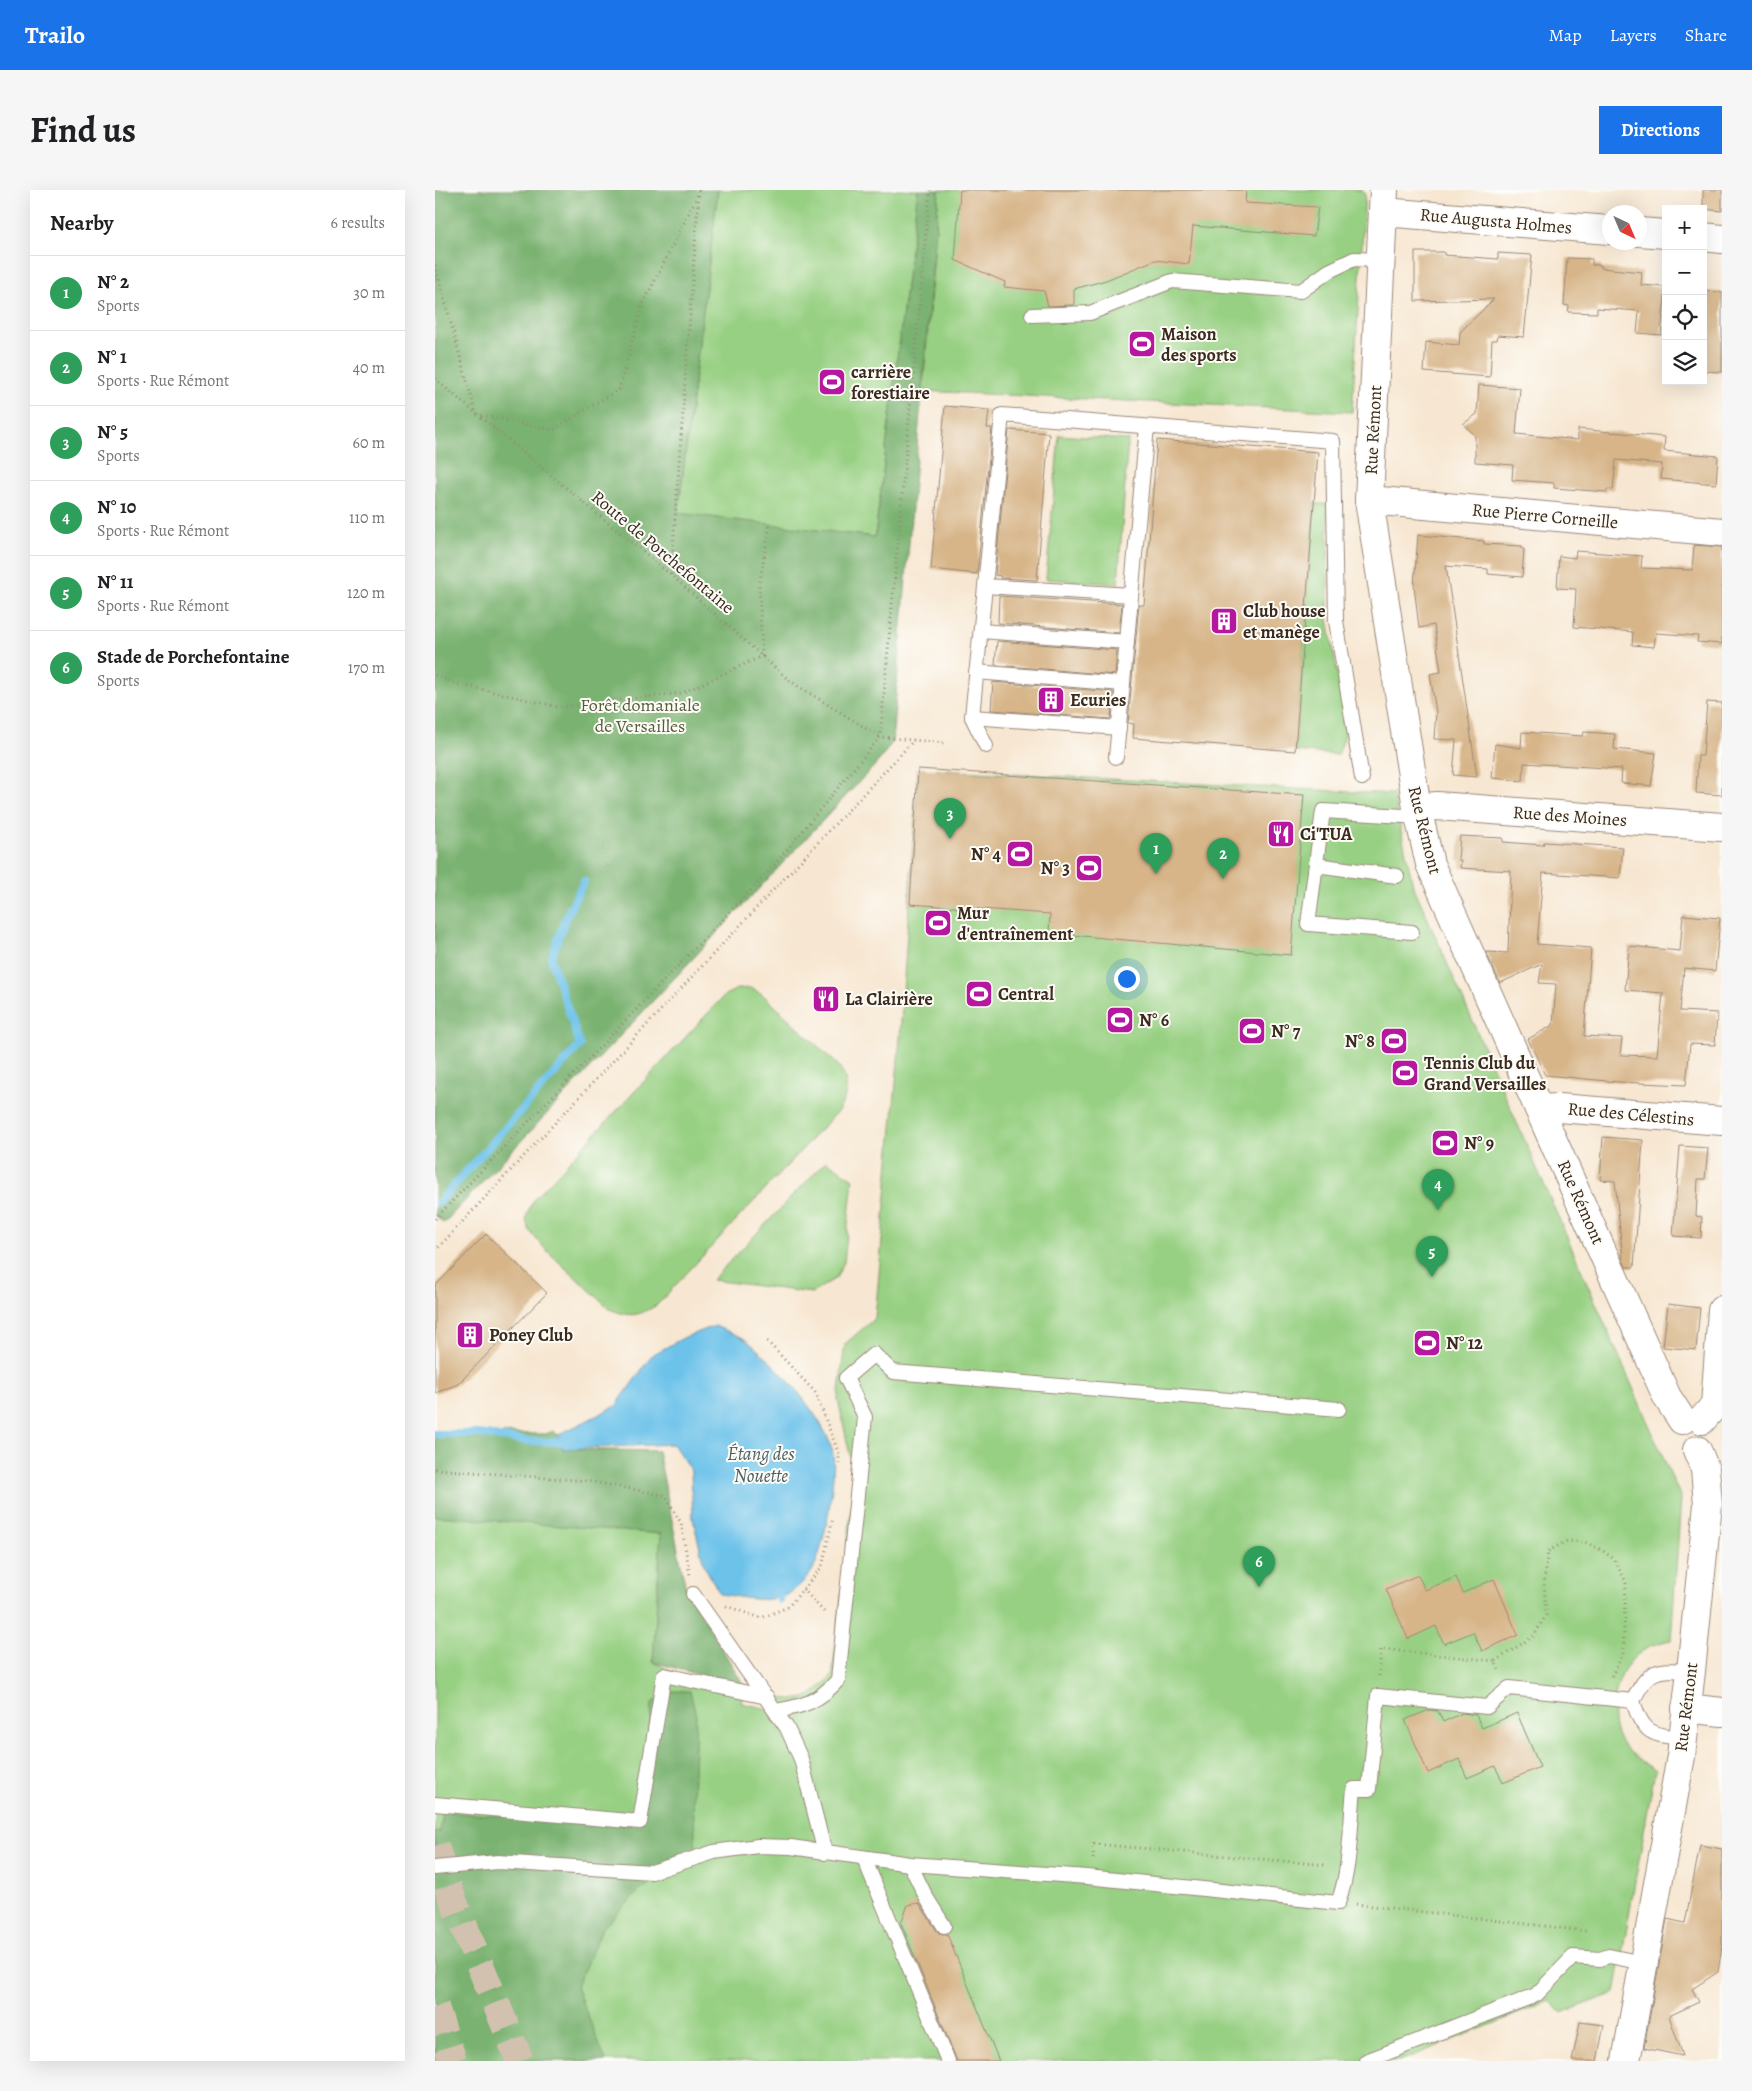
<!DOCTYPE html>
<meta charset="utf-8">
<style>
:root{--surface:#fff;--page:#f6f6f6;--text:#202124;--muted:#757577;--line:#e0e0e0;--accent:#1a73e8}
body{margin:0;font-family:Alegreya,serif;background:var(--page);color:var(--text)}
.controls{position:absolute;right:15px;top:15px;display:grid;overflow:hidden;border-radius:0px;box-shadow:0 5px 20px #0002}
.controls button{width:45px;height:45px;display:grid;place-items:center;padding:0;border:0;border-bottom:1px solid var(--line);background:var(--surface);color:var(--text);font:25px sans-serif}
.compass{position:absolute;left:1167px;top:15px;width:45px;height:45px;border-radius:50%;background:var(--surface);box-shadow:0 5px 20px #0002;rotate:136deg}
.you{position:absolute;left:691px;top:788px;width:18px;height:18px;margin:-12px;border:4px solid #fff;border-radius:50%;background:#1a73e8;box-shadow:0 0 0 8px #1a73e833}
.badge{display:grid;place-items:center;width:32px;height:32px;border-radius:50%;background:var(--accent);color:#fff;font-size:16px;font-weight:700}
.pin{position:absolute;translate:-50% -41px;filter:drop-shadow(0 1px 2px #0008)}
.pin::after{content:'';position:absolute;top:26px;width:18px;height:15px;background:inherit;clip-path:polygon(0 0,100% 0,50% 100%)}
.list{margin:0;padding:0;list-style:none}
h2{display:flex;justify-content:space-between;align-items:center;height:65px;margin:0;padding:0 20px;font-size:21px}
h2 small{font-size:16px;font-weight:400;color:var(--muted)}
.list li{display:grid;grid-template-columns:32px 1fr auto;gap:15px;align-items:center;box-sizing:border-box;height:75px;padding:0 20px;border-top:1px solid var(--line)}
.list b{display:block;font-size:19px;white-space:nowrap}
.list p{margin:0;font-size:16px;white-space:nowrap;color:var(--muted)}
.list em{font-size:16px;font-style:normal;color:var(--muted)}
.icon{flex:none;width:28px;height:28px;fill:none;stroke:currentColor;stroke-width:2;stroke-linecap:round;stroke-linejoin:round}
.map{position:relative;flex:none;width:1287px;height:1871px;overflow:hidden;border-radius:0px}
header{display:flex;align-items:center;gap:30px;box-sizing:border-box;height:70px;padding:0 25px;background:var(--accent);color:#fff}
header strong{font-size:24px}
nav{display:flex;gap:28px;margin-inline-start:auto;font-size:18px}
.intro{display:flex;align-items:center;justify-content:space-between;box-sizing:border-box;height:120px;padding:0 30px}
h1{margin:0;font-size:35px}
.button{padding:12px 22px;border-radius:0px;background:var(--accent);color:#fff;font-size:18px;font-weight:700}
main{display:flex;gap:30px;padding:0 30px}
aside{flex:1;background:var(--surface);border-radius:0px;box-shadow:0 5px 20px #0002}
.map>svg:first-child{display:block}
</style>
<header>
<strong>Trailo</strong>
<nav><a>Map</a><a>Layers</a><a>Share</a></nav>
</header>
<div class="intro"><h1>Find us</h1><a class="button">Directions</a></div>
<main>
<aside>
<h2>Nearby<small>6 results</small></h2>
<ul class="list">
<li><span class="badge" style="background:#2e9e5b">1</span><div><b>N° 2</b><p>Sports</p></div><em>30 m</em></li>
<li><span class="badge" style="background:#2e9e5b">2</span><div><b>N° 1</b><p>Sports · Rue Rémont</p></div><em>40 m</em></li>
<li><span class="badge" style="background:#2e9e5b">3</span><div><b>N° 5</b><p>Sports</p></div><em>60 m</em></li>
<li><span class="badge" style="background:#2e9e5b">4</span><div><b>N° 10</b><p>Sports · Rue Rémont</p></div><em>110 m</em></li>
<li><span class="badge" style="background:#2e9e5b">5</span><div><b>N° 11</b><p>Sports · Rue Rémont</p></div><em>120 m</em></li>
<li><span class="badge" style="background:#2e9e5b">6</span><div><b>Stade de Porchefontaine</b><p>Sports</p></div><em>170 m</em></li>
</ul>
</aside>
<div class="map">
<svg width="1287" height="1871" viewBox="0 0 1287 1871">
<rect width="100%" height="100%" fill="#fdfcf7"/>
<filter id="ink" filterUnits="userSpaceOnUse"><feTurbulence type="fractalNoise" baseFrequency=".02" numOctaves="2"/><feDisplacementMap in="SourceGraphic" scale="10" xChannelSelector="R" yChannelSelector="G"/><feConvolveMatrix kernelMatrix="1 2 1 2 8 2 1 2 1" color-interpolation-filters="sRGB"/></filter>
<filter id="wash" filterUnits="userSpaceOnUse"><feTurbulence type="fractalNoise" baseFrequency=".0096" numOctaves="4" result="noise"/><feDisplacementMap in="SourceGraphic" scale="20" xChannelSelector="R" yChannelSelector="G"/><feGaussianBlur stdDeviation="1.12" result="paint"/><feColorMatrix in="noise" values="0 0 0 0 0 0 0 0 0 0 0 0 0 0 0 0 0 1.4 0 .05"/><feComposite in="paint" operator="in"/></filter>
<g filter="url(#wash)">
<rect width="100%" height="100%" fill="#f7e7d2"/>
<g fill="#98d083" stroke="#6a7d50">
<path d="M 283,0 L 483,0 L 440,347 L 243,324 Z"/>
<path d="M 504,0 L 925,0 L 930,4 L 917,222 L 488,201 Z"/>
<path d="M 624,245 L 693,250 L 683,394 L 611,389 Z"/>
<path d="M 879,314 L 893,314 L 893,429 L 912,539 L 903,565 L 860,561 Z"/>
<path d="M 483,579 L 958,604 L 978,695 L 1246,1308 L 1236,1450 C 1198,1457 1180,1483 1179,1520 C 1178,1529 1180,1543 1185,1550 C 1193,1563 1207,1572 1220,1580 L 1180,1803 L 1127,1823 L 1115,1811 L 965,1871 L 0,1871 L 0,1318 L 226,1344 L 218,1472 L 243,1485 L 310,1497 L 306,1513 L 333,1519 L 338,1523 L 341,1507 C 373,1513 375,1507 397,1486 L 420,1289 L 403,1209 L 410,1154 L 440,1128 L 465,848 Z"/>
<path d="M 315,798 L 327,804 L 404,876 C 415,894 413,902 404,920 L 222,1115 C 203,1126 195,1128 175,1119 C 160,1104 98,1052 93,1037 C 88,1026 95,1017 100,1008 L 290,805 L 302,799 Z"/>
<path d="M 391,971 L 418,989 L 409,1072 L 401,1088 L 377,1103 L 277,1090 Z"/>
</g>
<g fill="#7ab271" stroke="#5a6e48">
<path d="M 0,0 L 283,0 L 243,323 L 440,347 L 483,0 L 504,0 L 457,553 L 443,572 L 9,1033 L 0,1026 Z"/>
<path d="M 118,1241 L 123,1245 L 128,1259 L 223,1261 L 251,1399 L 310,1497 L 218,1472 L 226,1344 L 0,1326 L 0,1243 L 111,1244 Z"/>
<path d="M 236,1501 L 255,1501 L 261,1526 L 258,1612 L 261,1662 L 204,1701 L 167,1739 L 141,1797 L 171,1871 L 0,1871 L 0,1643 L 5,1642 L 8,1622 L 207,1636 L 217,1513 Z"/>
</g>
<path fill="#6dc2ea" stroke="#547684" d="M 280,1136 C 290,1141 303,1144 311,1150 C 340,1173 387,1224 397,1259 C 403,1281 389,1362 377,1381 C 373,1388 361,1399 355,1403 C 333,1415 308,1407 285,1404 L 269,1375 L 258,1329 L 256,1281 L 238,1254 L 128,1259 L 123,1245 L 181,1216 L 217,1165 L 250,1147 Z"/>
<g fill="none" stroke-linecap="round" stroke-linejoin="round">
<g stroke="#6dc2ea" stroke-width="8">
<path d="M 3,1013 L 145,855 L 116,769 L 130,729 L 149,691"/>
<path d="M 0,1244 L 43,1244 L 92,1251 L 125,1252"/>
<path d="M 344,1406 L 345,1410"/>
</g>
</g>
<g id="blocks">
<g fill="#d7b589">
<path d="M 525,0 L 811,0 L 810,13 L 883,17 L 879,46 L 758,36 L 754,74 L 720,70 L 671,90 L 639,99 L 639,115 L 613,116 L 609,101 L 569,97 L 570,92 L 520,70 Z"/>
<path d="M 1268,0 L 1287,0 L 1287,21 L 1268,19 Z"/>
<path d="M 980,62 L 1009,62 L 1009,65 L 1063,69 L 1063,63 L 1097,65 L 1089,147 L 1063,145 L 1062,150 L 1057,150 L 1055,187 L 989,182 L 991,152 L 1024,155 L 1025,142 L 1059,109 L 980,111 Z"/>
<path d="M 1132,68 L 1157,69 L 1157,75 L 1166,75 L 1166,78 L 1207,82 L 1206,95 L 1231,97 L 1226,145 L 1202,143 L 1204,121 L 1162,118 L 1162,123 L 1133,122 L 1134,116 L 1129,115 Z"/>
<path d="M 1268,101 L 1287,102 L 1287,182 L 1268,181 Z"/>
<path d="M 1044,195 L 1085,198 L 1081,244 L 1143,250 L 1143,239 L 1230,247 L 1229,261 L 1283,266 L 1281,294 L 1226,289 L 1227,274 L 1181,270 L 1178,300 L 1172,299 L 1172,302 L 1119,298 L 1119,293 L 1077,290 L 1078,275 L 1040,272 L 1040,245 L 1028,234 L 1042,224 Z"/>
<path d="M 510,216 L 554,220 L 552,238 L 557,238 L 542,384 L 496,379 Z"/>
<path d="M 574,240 L 614,243 L 602,390 L 565,388 L 566,386 L 560,385 Z"/>
<path d="M 722,250 L 883,262 L 860,561 L 698,548 L 699,534 L 693,533 L 704,415 L 709,415 Z"/>
<path d="M 983,345 L 1049,351 L 1049,354 L 1087,356 L 1087,359 L 1089,359 L 1087,387 L 1053,384 L 1053,379 L 1011,376 L 1042,587 L 1018,585 L 1021,550 L 999,549 L 1001,522 L 995,484 L 1006,482 L 999,435 L 984,438 L 979,395 Z"/>
<path d="M 1259,355 L 1287,357 L 1287,454 L 1262,452 L 1263,446 L 1221,443 L 1219,457 L 1197,455 L 1198,442 L 1139,437 L 1141,399 L 1122,398 L 1124,366 L 1140,368 L 1141,361 L 1207,366 L 1206,378 L 1257,380 Z"/>
<path d="M 564,406 L 687,414 L 684,443 L 563,433 Z"/>
<path d="M 562,451 L 682,460 L 680,485 L 560,475 Z"/>
<path d="M 558,492 L 678,502 L 676,529 L 556,520 Z"/>
<path d="M 1272,512 L 1287,513 L 1287,605 L 1261,603 L 1263,566 L 1268,566 Z"/>
<path d="M 1087,542 L 1148,546 L 1149,542 L 1180,544 L 1179,559 L 1221,563 L 1216,596 L 1186,593 L 1187,579 L 1089,573 L 1088,591 L 1057,588 L 1060,554 L 1086,558 Z"/>
<path d="M 483,579 L 869,605 L 856,765 L 614,743 L 615,724 L 475,714 Z"/>
<path d="M 1025,646 L 1068,648 L 1068,652 L 1108,655 L 1109,652 L 1188,657 L 1185,688 L 1108,683 L 1102,754 L 1156,758 L 1149,846 L 1187,848 L 1185,865 L 1222,866 L 1228,803 L 1190,800 L 1194,756 L 1245,761 L 1248,725 L 1285,728 L 1280,781 L 1249,778 L 1245,821 L 1282,823 L 1280,855 L 1255,854 L 1251,895 L 1183,892 L 1110,885 L 1093,849 L 1118,835 L 1121,794 L 1104,793 L 1107,774 L 1065,793 L 1051,762 L 1073,763 L 1076,681 L 1025,678 L 1026,670 L 1023,670 Z"/>
<path d="M 1168,947 L 1208,950 L 1199,1077 L 1191,1077 L 1188,1070 L 1180,991 L 1165,990 Z"/>
<path d="M 1245,956 L 1273,958 L 1270,989 L 1263,989 L 1261,1026 L 1267,1027 L 1266,1048 L 1238,1046 Z"/>
<path d="M 51,1044 L 112,1103 L 23,1194 L 0,1203 L 0,1096 Z"/>
<path d="M 1233,1114 L 1265,1118 L 1261,1160 L 1228,1157 Z"/>
<path d="M 983,1385 L 990,1400 L 1021,1387 L 1028,1403 L 1059,1389 L 1083,1445 L 1047,1461 L 1038,1442 L 1009,1454 L 1001,1436 L 973,1449 L 951,1399 Z"/>
<path d="M 994,1520 L 1003,1521 L 1008,1532 L 1028,1523 L 1041,1525 L 1047,1538 L 1082,1523 L 1105,1577 L 1068,1593 L 1060,1576 L 1032,1588 L 1024,1569 L 993,1583 L 970,1530 Z"/>
<path d="M 1265,1655 L 1287,1659 L 1287,1756 L 1283,1782 L 1257,1799 L 1264,1812 L 1234,1826 L 1248,1866 L 1209,1858 L 1232,1729 L 1250,1733 Z"/>
<path d="M 484,1713 L 502,1741 L 505,1744 L 512,1744 L 564,1871 L 522,1871 L 466,1733 L 473,1715 Z"/>
<path d="M 1145,1832 L 1169,1835 L 1162,1871 L 1137,1871 Z"/>
</g>
</g>
</g>
<g filter="url(#ink)">
<use href="#blocks" fill-opacity="0" stroke="#998878" stroke-width="1"/>
<g fill="none" stroke-linecap="round" stroke-linejoin="round">
<g stroke="#d1c1ae" stroke-width="28" stroke-dasharray="28 14" stroke-linecap="butt">
<path d="M 0,1656 L 15,1703 L 85,1871"/>
<path d="M 0,1817 L 18,1871"/>
</g>
<g stroke="#998878" stroke-width="16">
<g id="lane">
<path d="M 597,125 L 655,123 L 737,91 L 866,101 L 894,81 L 919,69 L 947,70"/>
<path d="M 550,396 L 696,405"/>
<path d="M 546,441 L 692,452"/>
<path d="M 541,482 L 688,494"/>
<path d="M 537,527 L 684,538"/>
<path d="M 551,556 L 537,527 L 567,225 L 898,251 L 901,431 L 927,588"/>
<path d="M 681,567 L 712,237"/>
<path d="M 881,675 L 962,686"/>
<path d="M 977,742 L 873,734 L 888,621 L 985,627"/>
<path d="M 258,1404 L 352,1538 L 366,1569 L 390,1663"/>
<path d="M 341,1521 C 369,1516 383,1512 403,1490 L 430,1227 L 411,1188 L 439,1164 L 458,1182 L 904,1219"/>
<path d="M 1248,1548 C 1217,1545 1208,1544 1198,1511 C 1213,1478 1223,1479 1256,1481"/>
<path d="M 0,1614 L 205,1632 L 229,1485 L 332,1507"/>
<path d="M 429,1668 L 513,1871"/>
<path d="M 0,1678 L 63,1672 L 217,1682 L 279,1662 L 323,1656 L 356,1657 L 475,1674"/>
<path d="M 509,1736 L 491,1707 L 475,1674 L 652,1687 L 903,1713 C 916,1678 915,1636 919,1599 L 934,1599 L 943,1506 L 1052,1517 L 1074,1498 L 1198,1511"/>
<path d="M 931,1871 L 1101,1805 L 1138,1767 L 1165,1769 L 1174,1766 L 1208,1773"/>
</g>
</g>
<g stroke="#998878" stroke-width="30">
<g id="street">
<path d="M 949,0 L 934,310 L 982,618 L 995,674 L 1232,1207 L 1247,1230"/>
<path d="M 948,22 L 1174,40"/>
<path d="M 1204,42 L 1231,44"/>
<path d="M 1268,47 L 1287,49"/>
<path d="M 934,310 L 1287,342"/>
<path d="M 982,618 L 1002,616 L 1287,637"/>
<path d="M 1104,919 L 1124,918 L 1287,931"/>
<path d="M 1267,1230 L 1280,1215 L 1287,1120"/>
<path d="M 1251,1518 L 1287,1522"/>
<path d="M 1191,1871 L 1246,1566 L 1256,1481 L 1273,1314 L 1270,1279 L 1262,1260"/>
</g>
</g>
<g stroke="#998878" stroke-width="3" stroke-dasharray="1 4" stroke-linecap="butt">
<path d="M 0,75 L 41,224 L 118,240 L 184,199 L 207,116 L 264,3"/>
<path d="M 0,189 L 236,385 L 355,491 L 445,547 L 510,553"/>
<path d="M 236,385 L 264,0"/>
<path d="M 0,485 L 19,493 L 124,517 L 247,503 L 327,466 L 324,395 L 335,334"/>
<path d="M 0,1029 L 335,680 L 445,547 L 495,0"/>
<path d="M 0,1061 L 479,550"/>
<path d="M 332,1151 L 380,1202 L 404,1264 L 404,1273"/>
<path d="M 0,1279 L 152,1291 L 230,1305 L 246,1333 L 255,1385"/>
<path d="M 368,1399 L 390,1423"/>
<path d="M 291,1416 L 326,1428 L 353,1417 L 387,1377 L 398,1328"/>
<path d="M 1060,1471 L 1099,1446 L 1111,1425 L 1109,1392 L 1113,1361 L 1132,1351 L 1150,1352 L 1168,1361 L 1179,1369 L 1191,1392 L 1188,1464 L 1175,1489"/>
<path d="M 944,1486 L 946,1459 L 1060,1471 L 1065,1482"/>
<path d="M 658,1669 L 659,1654 L 892,1675"/>
<path d="M 921,1714 L 1151,1741"/>
</g>
<use href="#lane" stroke="#fff" stroke-width="14"/>
<use href="#street" stroke="#fff" stroke-width="28"/>
</g>
</g>
<defs>
<g id="stadium-square" transform="scale(1.4375)"><rect x="-9" y="-9" width="18" height="18" rx="4" fill="#b5179e" stroke="#fdfcf7"/><path d="M0-5a6.5 5 0 1 0 0 10a6.5 5 0 1 0 0-10ZM-3.5-1.8h7v3.6h-7Z" fill="#fff"/></g>
<g id="building-square" transform="scale(1.4375)"><rect x="-9" y="-9" width="18" height="18" rx="4" fill="#b5179e" stroke="#fdfcf7"/><path d="M-4-6H4V6H1V3H-1V6H-4ZM-2.5-4.3h1.7v1.8h-1.7ZM.8-4.3h1.7v1.8H.8ZM-2.5-1h1.7V.8h-1.7ZM.8-1h1.7V.8H.8Z" fill="#fff"/></g>
<g id="restaurant-square" transform="scale(1.4375)"><rect x="-9" y="-9" width="18" height="18" rx="4" fill="#b5179e" stroke="#fdfcf7"/><path d="M-5-6h1v4h1v-4h1v4h1v-4h1v5L-1.5 .5V6h-2V.5L-5-1ZM5-6V6H3V1.5H1.5Q1.5-4 5-6Z" fill="#fff"/></g>
</defs>
<g fill-rule="evenodd">
<use href="#stadium-square" x="707" y="154"/>
<use href="#stadium-square" x="397" y="192"/>
<use href="#building-square" x="789" y="431"/>
<use href="#building-square" x="616" y="510"/>
<use href="#restaurant-square" x="846" y="644"/>
<use href="#stadium-square" x="585" y="664"/>
<use href="#stadium-square" x="654" y="678"/>
<use href="#stadium-square" x="503" y="733"/>
<use href="#stadium-square" x="544" y="804"/>
<use href="#restaurant-square" x="391" y="809"/>
<use href="#stadium-square" x="685" y="830"/>
<use href="#stadium-square" x="817" y="841"/>
<use href="#stadium-square" x="959" y="851"/>
<use href="#stadium-square" x="970" y="883"/>
<use href="#stadium-square" x="1010" y="953"/>
<use href="#building-square" x="35" y="1145"/>
<use href="#stadium-square" x="992" y="1153"/>
</g>
<g text-anchor="middle" dominant-baseline="central" stroke-width="4" stroke-linejoin="round" paint-order="stroke">
<g font-size="18" fill="#3b2a1e" stroke="#fdfcf7">
<text transform="translate(1061 31) rotate(5)">Rue Augusta Holmes</text>
<text transform="translate(938 240) rotate(-87)">Rue Rémont</text>
<text transform="translate(1110 326) rotate(5)">Rue Pierre Corneille</text>
<text transform="translate(228 362) rotate(40)">Route de Porchefontaine</text>
<text transform="translate(1135 626) rotate(4)">Rue des Moines</text>
<text transform="translate(990 640) rotate(76)">Rue Rémont</text>
<text transform="translate(1196 924) rotate(5)">Rue des Célestins</text>
<text transform="translate(1146 1012) rotate(66)">Rue Rémont</text>
<text transform="translate(1251 1517) rotate(-83)">Rue Rémont</text>
</g>
<g font-size="18" font-weight="bold" fill="#3b2a1e" stroke="#fdfcf7" text-anchor="start">
<text x="726" y="144">Maison<tspan x="726" dy="21">des sports</tspan></text>
<text x="416" y="182">carrière<tspan x="416" dy="21">forestiaire</tspan></text>
<text x="808" y="421">Club house<tspan x="808" dy="21">et manège</tspan></text>
<text x="635" y="510">Ecuries</text>
<text x="865" y="644">Ci'TUA</text>
<text x="566" y="664" text-anchor="end">N° 4</text>
<text x="635" y="678" text-anchor="end">N° 3</text>
<text x="522" y="723">Mur<tspan x="522" dy="21">d'entraînement</tspan></text>
<text x="563" y="804">Central</text>
<text x="410" y="809">La Clairière</text>
<text x="704" y="830">N° 6</text>
<text x="836" y="841">N° 7</text>
<text x="940" y="851" text-anchor="end">N° 8</text>
<text x="989" y="873">Tennis Club du<tspan x="989" dy="21">Grand Versailles</tspan></text>
<text x="1029" y="953">N° 9</text>
<text x="54" y="1145">Poney Club</text>
<text x="1011" y="1153">N° 12</text>
</g>
<g font-size="18" fill="#575c3c" stroke="#fdfcf7">
<text x="205" y="515">Forêt domaniale<tspan x="205" dy="21">de Versailles</tspan></text>
</g>
<g font-size="19" font-style="italic" fill="#4c5f65" stroke="#fdfcf7">
<text x="326" y="1264">Étang des<tspan x="326" dy="22">Nouette</tspan></text>
</g>
</g>
</svg>
<div class="controls">
<button>+</button>
<button>−</button>
<button><svg class="icon" aria-label="locate" viewBox="0 0 24 24"><circle cx="12" cy="12" r="6"/><path d="M12 2v4M12 18v4M2 12h4M18 12h4"/></svg></button>
<button><svg class="icon" aria-label="layers" viewBox="0 0 24 24"><path d="M12 4l9 5-9 5-9-5zM3 14l9 5 9-5"/></svg></button>
</div>
<svg class="compass" viewBox="-18 -18 36 36"><path d="M0-13l5 13h-10z" fill="#e53935"/><path d="M0 13l5-13h-10z" fill="#757577"/></svg>
<div class="you"></div>
<div class="pin badge" style="left:721px;top:684px;background:#2e9e5b">1</div>
<div class="pin badge" style="left:788px;top:689px;background:#2e9e5b">2</div>
<div class="pin badge" style="left:515px;top:649px;background:#2e9e5b">3</div>
<div class="pin badge" style="left:1003px;top:1020px;background:#2e9e5b">4</div>
<div class="pin badge" style="left:997px;top:1087px;background:#2e9e5b">5</div>
<div class="pin badge" style="left:824px;top:1397px;background:#2e9e5b">6</div>
</div>
</main>
